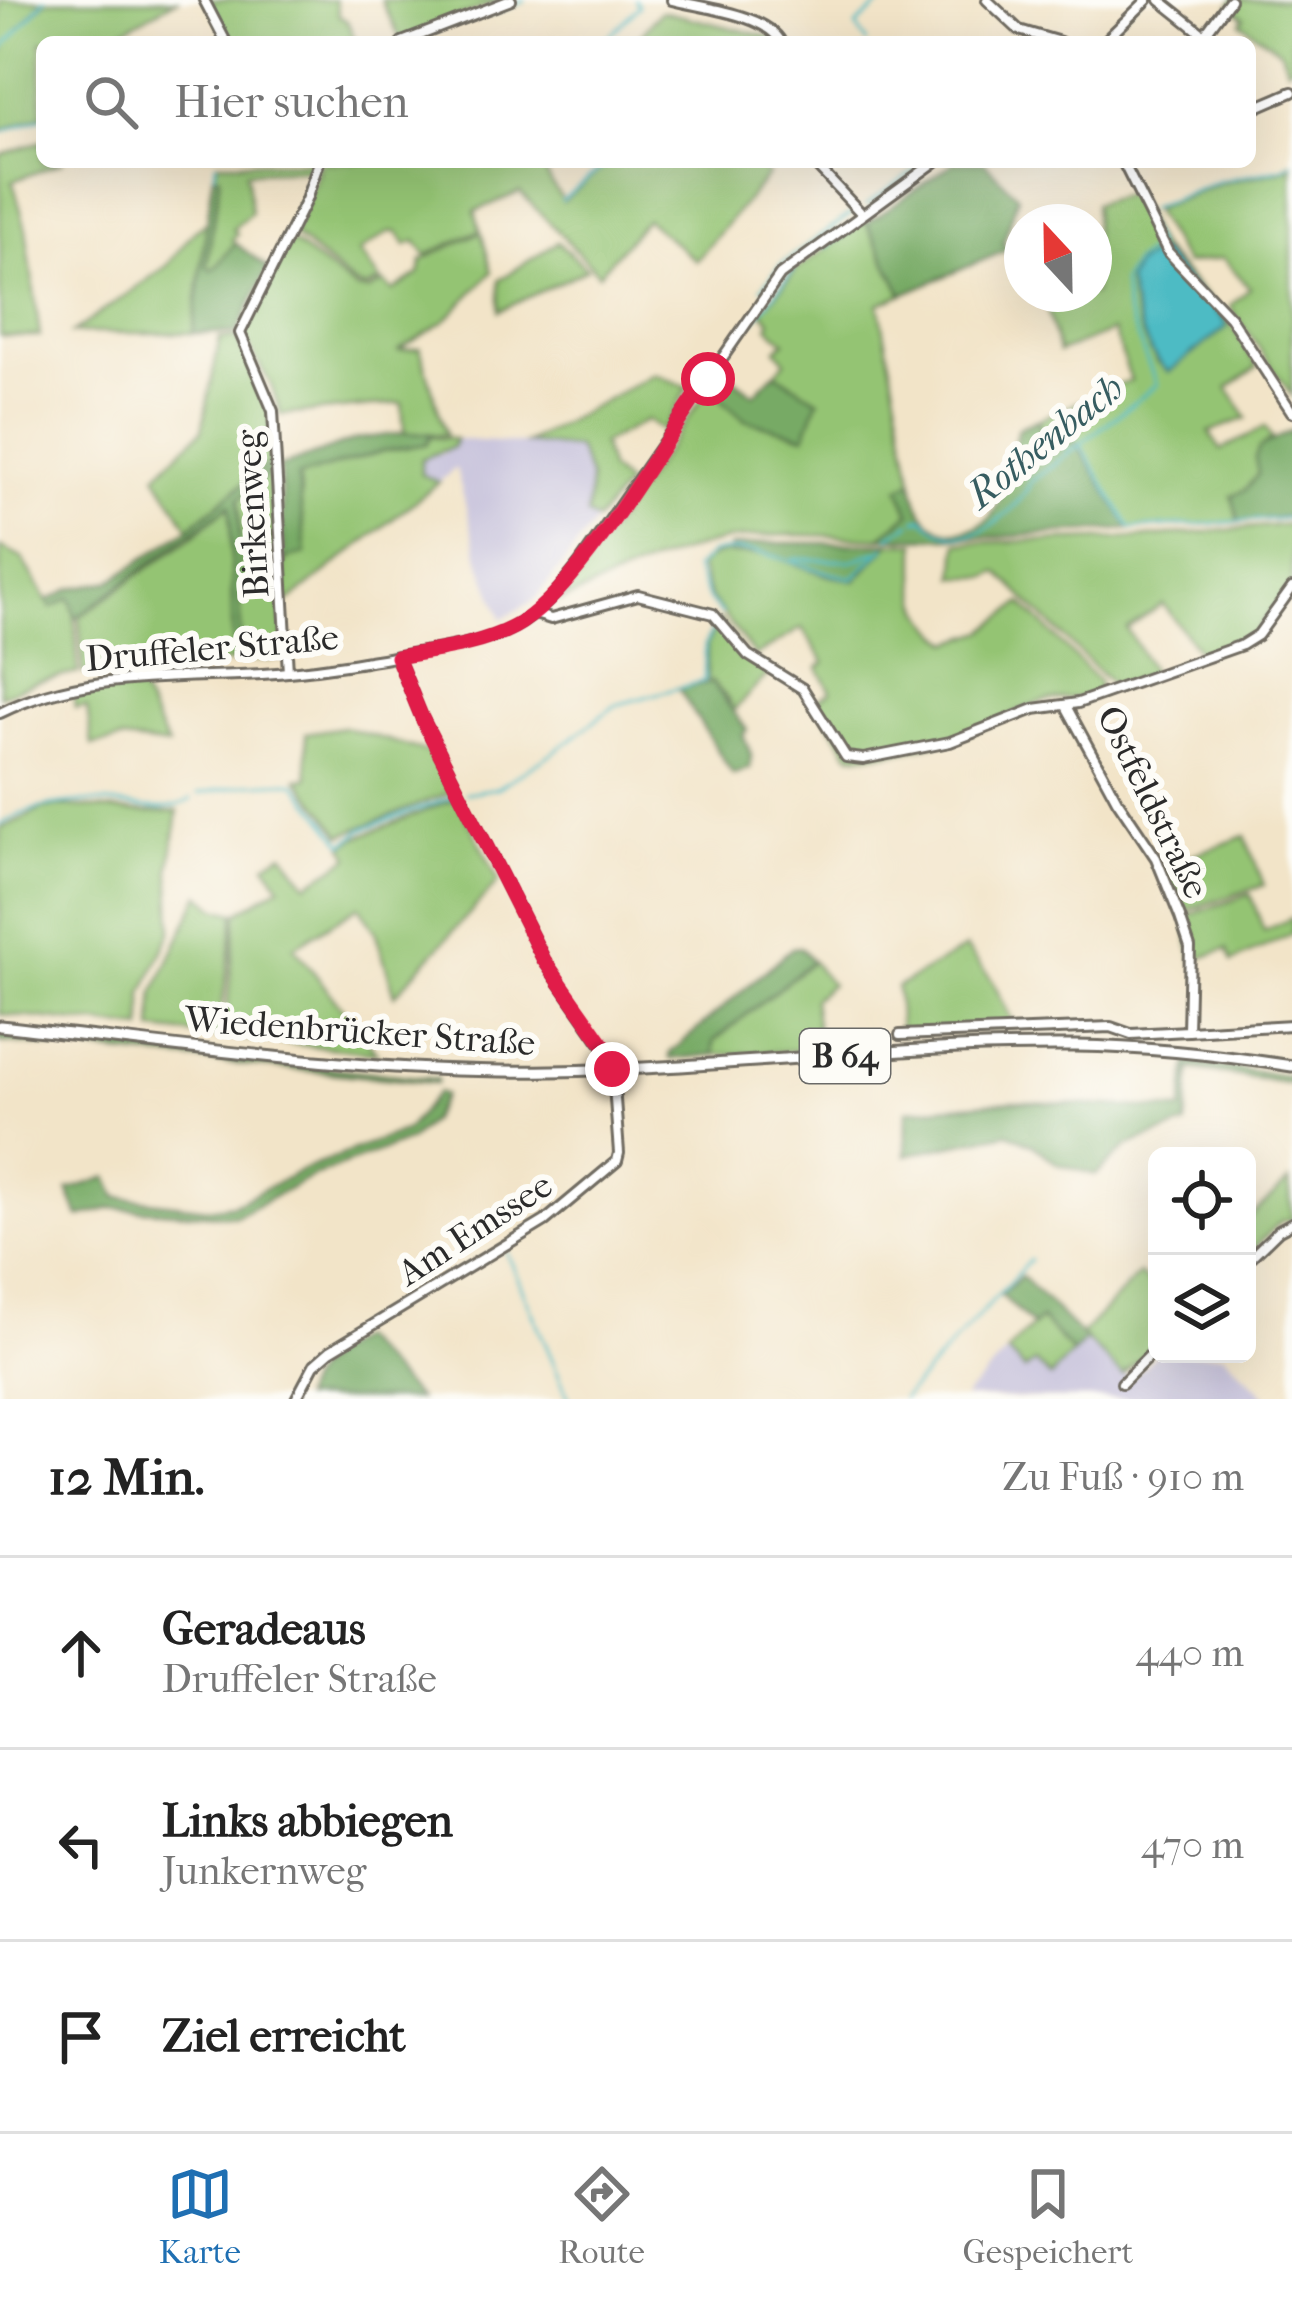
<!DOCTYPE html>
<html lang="de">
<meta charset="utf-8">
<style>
:root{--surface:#fff;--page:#f6f6f6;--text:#222;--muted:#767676;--line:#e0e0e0;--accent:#1f6fb2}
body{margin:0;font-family:"IM FELL French Canon",serif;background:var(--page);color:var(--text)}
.controls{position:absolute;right:36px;bottom:36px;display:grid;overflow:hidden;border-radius:18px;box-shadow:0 12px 48px #0002}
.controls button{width:108px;height:108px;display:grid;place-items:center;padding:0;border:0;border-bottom:3px solid var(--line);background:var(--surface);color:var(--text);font:60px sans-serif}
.compass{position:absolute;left:1004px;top:204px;width:108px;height:108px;border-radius:50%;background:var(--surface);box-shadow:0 12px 48px #0002;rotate:338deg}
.stop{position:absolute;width:36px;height:36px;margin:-27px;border:9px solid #e11d48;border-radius:50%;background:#fff}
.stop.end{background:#e11d48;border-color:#fff;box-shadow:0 3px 12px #0008}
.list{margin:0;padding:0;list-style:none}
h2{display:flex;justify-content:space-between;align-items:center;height:156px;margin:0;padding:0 48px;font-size:51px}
h2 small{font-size:39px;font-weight:400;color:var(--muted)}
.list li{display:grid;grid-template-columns:78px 1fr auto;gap:36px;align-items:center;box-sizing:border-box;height:192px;padding:0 48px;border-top:3px solid var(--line)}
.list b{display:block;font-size:45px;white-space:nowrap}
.list p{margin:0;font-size:39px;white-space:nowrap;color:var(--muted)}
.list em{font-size:39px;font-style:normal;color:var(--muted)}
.icon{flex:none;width:66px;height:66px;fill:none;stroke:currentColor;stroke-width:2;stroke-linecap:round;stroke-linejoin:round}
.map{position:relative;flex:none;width:1292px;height:1399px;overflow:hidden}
.search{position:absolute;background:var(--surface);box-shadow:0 12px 48px #0002;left:36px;right:36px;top:36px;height:132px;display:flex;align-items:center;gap:30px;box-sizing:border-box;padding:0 42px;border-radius:18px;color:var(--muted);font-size:45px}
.sheet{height:732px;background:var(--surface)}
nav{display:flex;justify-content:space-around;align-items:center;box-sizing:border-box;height:168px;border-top:3px solid var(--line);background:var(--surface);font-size:33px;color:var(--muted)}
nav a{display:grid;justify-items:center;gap:6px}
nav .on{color:var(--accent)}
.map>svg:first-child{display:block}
</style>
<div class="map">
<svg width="1292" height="1399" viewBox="0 0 1292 1399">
<rect width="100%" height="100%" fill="#fdfcf7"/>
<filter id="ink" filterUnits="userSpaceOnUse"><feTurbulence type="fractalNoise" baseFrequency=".00833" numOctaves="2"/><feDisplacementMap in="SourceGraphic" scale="24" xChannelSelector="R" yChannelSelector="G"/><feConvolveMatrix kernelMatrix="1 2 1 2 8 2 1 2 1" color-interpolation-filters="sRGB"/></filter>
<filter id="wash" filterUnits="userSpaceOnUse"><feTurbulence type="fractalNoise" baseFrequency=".004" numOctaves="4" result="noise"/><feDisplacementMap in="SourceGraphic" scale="48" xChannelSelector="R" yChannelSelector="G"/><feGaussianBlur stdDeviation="2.7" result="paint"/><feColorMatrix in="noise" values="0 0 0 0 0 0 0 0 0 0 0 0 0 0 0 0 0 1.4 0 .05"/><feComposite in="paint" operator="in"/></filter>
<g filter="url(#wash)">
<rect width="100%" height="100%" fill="#f2e4c8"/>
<g fill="#c5c0da">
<path d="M 455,439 L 577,448 L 590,478 L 587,516 L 596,521 L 536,599 L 502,619 L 479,559 L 456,468 L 439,482 L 421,474 L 419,467 L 421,459 L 442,454 L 453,447 Z"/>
<path d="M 1086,1340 L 1131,1380 L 1157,1354 L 1224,1354 L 1269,1399 L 963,1398 L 1007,1352 L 1025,1370 L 1034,1362 L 1050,1376 Z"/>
</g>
<g fill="#94c473" stroke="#60784f" stroke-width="3" fill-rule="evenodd">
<path d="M 0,0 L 44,0 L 17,31 L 47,0 L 176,0 L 118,33 L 120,42 L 42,42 L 42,116 L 0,131 L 0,53 L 5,50 L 0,51 Z"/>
<path d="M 209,0 L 335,0 L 339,16 L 347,21 L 356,42 L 232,42 Z"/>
<path d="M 381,0 L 502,0 L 401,40 Z"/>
<path d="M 1233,0 L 1292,0 L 1292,66 L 1287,68 L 1281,51 L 1241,23 L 1244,18 L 1229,7 Z"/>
<path d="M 661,11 L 774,38 L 775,42 L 635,42 Z"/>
<path d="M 42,141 L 42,162 L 63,162 L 13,181 L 26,229 L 40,336 L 0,336 L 0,155 Z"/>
<path d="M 217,162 L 317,162 L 313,170 L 246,172 L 251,213 L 233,229 L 237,234 L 232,239 L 235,243 L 216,267 L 209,270 L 207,265 L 220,177 L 215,175 Z"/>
<path d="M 322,162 L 538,162 L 563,201 L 609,162 L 752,162 L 768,175 L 696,261 L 646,219 L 599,274 L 520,192 L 475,211 L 480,230 L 426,255 L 416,241 L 406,245 L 398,232 L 389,232 L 359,252 L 381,281 L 366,288 L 355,285 L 293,235 Z"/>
<path d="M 1292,164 L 1292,396 L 1230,306 L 1250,288 L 1223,258 L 1185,264 L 1152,210 L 1222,183 L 1283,170 Z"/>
<path d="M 1132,192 L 1159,247 L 1229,320 L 1257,367 L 1228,388 L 1247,418 L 1209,432 L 1221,450 L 1265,427 L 1272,438 C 1257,449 1255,456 1259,473 L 1245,490 L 1232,496 L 1239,522 L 1130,529 L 1076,442 L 1043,434 L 1037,420 L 1131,380 L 1113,331 L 1059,352 L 1043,294 L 1094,294 L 1094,204 ZM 1164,255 L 1186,283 L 1224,320 L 1157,363 L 1131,300 Z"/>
<path d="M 865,221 L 903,294 L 879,304 L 913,481 L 900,489 L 910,513 L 880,538 C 831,537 778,531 729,540 C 671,551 616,578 561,601 L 709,388 L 745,420 L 818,400 L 775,373 L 786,361 L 776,349 L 785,342 L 768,326 L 771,321 L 762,311 L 797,269 Z"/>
<path d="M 207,222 L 193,333 L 72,333 L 167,266 L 194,231 Z"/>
<path d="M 481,232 L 492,272 L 445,321 L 397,351 L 420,348 L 446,435 L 404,433 L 402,403 L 281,415 L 271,385 L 243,335 L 288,244 L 292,242 L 356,289 L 368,291 L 384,283 L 393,291 L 419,274 L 422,260 Z"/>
<path d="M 558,242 L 587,269 L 499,311 L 499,280 Z"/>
<path d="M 220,338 L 237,338 L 271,411 L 270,462 L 189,528 L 156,475 L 202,430 Z"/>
<path d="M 654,374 L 688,387 L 663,431 L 647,420 L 602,444 L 610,471 L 627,484 L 596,521 L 587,516 L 590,478 L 577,448 L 526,443 Z"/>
<path d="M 430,437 L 455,439 L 453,447 L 421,459 L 421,474 L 439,482 L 286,604 L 284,559 L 288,560 L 301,495 L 298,477 L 383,451 L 426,444 Z"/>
<path d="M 274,469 L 285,659 L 241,661 L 239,498 Z"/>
<path d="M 231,504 L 233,662 L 83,673 L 79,617 L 192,537 Z"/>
<path d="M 1292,524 L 1292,582 L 1254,634 L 1202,656 L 1163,604 L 1127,629 L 1153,673 L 1114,687 L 998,572 L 988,577 L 955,577 L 958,543 L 1137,538 Z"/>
<path d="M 890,543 L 916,543 C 916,588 912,614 951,642 L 985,631 L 1022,603 L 1099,682 L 1097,694 C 1078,700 1059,697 1041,702 C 1023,707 1006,719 988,726 C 953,740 887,759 849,754 L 816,701 L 831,691 L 818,668 L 825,663 L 802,628 L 755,656 L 711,599 L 699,567 C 727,531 819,569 855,580 Z"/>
<path d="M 0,547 L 22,558 L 51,607 L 70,598 L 74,607 L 78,673 L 35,682 L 0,696 Z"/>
<path d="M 720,621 L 746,656 L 771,671 L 733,711 L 729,700 L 712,682 L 707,682 L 707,643 Z"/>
<path d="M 138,686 L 168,746 L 123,740 L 92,745 L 87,707 L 75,708 L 73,693 Z"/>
<path d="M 343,727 L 435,754 L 454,791 L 342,835 L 298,779 L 308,778 L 306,733 Z"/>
<path d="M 457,798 L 499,881 L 395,995 L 375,931 L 359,906 L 294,947 L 377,1053 L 224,1037 L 237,913 L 280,886 L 266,864 L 283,853 L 307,884 L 350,857 L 344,846 L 355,838 Z"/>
<path d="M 58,806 C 99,807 139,815 178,811 L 170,869 L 172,931 L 143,993 L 143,1029 L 0,1014 L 0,829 L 43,809 Z"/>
<path d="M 1245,836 L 1264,885 L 1180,913 L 1162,866 Z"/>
<path d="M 200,894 L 216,908 L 235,913 L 218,1037 L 153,1030 L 154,993 Z"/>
<path d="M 1250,894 L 1264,931 L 1292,918 L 1292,934 L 1232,962 L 1227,949 L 1193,961 L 1185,917 Z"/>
<path d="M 966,948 L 992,980 L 1015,1027 L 900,1034 L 897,987 Z"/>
<path d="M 812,961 L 831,984 L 813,999 L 819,1049 L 714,1055 L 713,1042 Z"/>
<path d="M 1289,1181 L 1292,1219 L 1281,1221 L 1247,1255 L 1247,1220 Z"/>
<path d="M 1139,1274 L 1157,1291 L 1157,1344 L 1122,1375 L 1081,1335 Z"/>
<path d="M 1040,1318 L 1073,1353 L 1050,1377 L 1035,1362 L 1025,1370 L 1007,1352 Z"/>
</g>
<g fill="#77aa65" stroke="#516a48" stroke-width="3">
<path d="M 955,162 L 984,162 L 1018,196 L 1003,244 L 1012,248 L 903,294 L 867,223 Z"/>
<path d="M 213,175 L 220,176 L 207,265 L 210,270 L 216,267 L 235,243 L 268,268 L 237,333 L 193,333 Z"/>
<path d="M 722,370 L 754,394 L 775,373 L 818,400 L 805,436 L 745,420 L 709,388 Z"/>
<path d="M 1037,420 L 1043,434 L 1076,442 L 1130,529 L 1001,537 L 880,538 L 910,513 L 899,488 L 913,481 C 916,509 932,538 966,530 C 975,528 983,525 990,517 C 1007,495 1011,455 1018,428 Z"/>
<path d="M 1292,430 L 1292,516 L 1239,522 L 1232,496 L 1245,490 L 1258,474 L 1255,458 L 1259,448 Z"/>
<path d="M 404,433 L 431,434 L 426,444 L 383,451 L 298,477 L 306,554 L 284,559 L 280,467 L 357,439 Z"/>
<path d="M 270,462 L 274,469 L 239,499 L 241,661 L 233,662 L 230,505 L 79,616 L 75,616 L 70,598 L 51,608 L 47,601 L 72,588 L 111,581 L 189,528 Z"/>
<path d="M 765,543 L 890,543 L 856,580 L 830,576 L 767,554 L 729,554 L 730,547 Z"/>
<path d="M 712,682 L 747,730 L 743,734 L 751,755 L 750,768 L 733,775 L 678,688 Z"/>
<path d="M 800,947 L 812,961 L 714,1041 L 714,1055 L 670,1059 L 670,1053 L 792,948 Z"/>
<path d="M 0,1033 L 437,1079 L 437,1083 L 0,1042 Z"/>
<path d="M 1188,1062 L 1292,1077 L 1292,1084 L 1191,1069 L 1186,1125 L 1128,1146 L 1096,1175 L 1057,1164 L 1034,1145 L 1008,1133 L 906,1155 L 907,1110 L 1012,1101 L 1182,1110 Z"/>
<path d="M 438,1092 L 444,1095 L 430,1121 L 410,1140 L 314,1176 L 236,1216 L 112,1208 L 79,1217 L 68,1190 L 108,1177 L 117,1197 L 208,1208 L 234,1204 L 302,1170 L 406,1130 Z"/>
<path d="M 1021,1276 L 1086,1340 L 1073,1353 L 1041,1319 L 1033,1326 L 1001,1295 Z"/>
<path d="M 357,1338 L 418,1399 L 301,1399 C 308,1368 332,1354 357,1338 Z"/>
</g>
<path fill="#4dbbc4" stroke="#3c7378" stroke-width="3" d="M 1159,251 L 1224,320 L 1227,327 L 1169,372 C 1144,354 1134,311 1127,281 L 1137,263 Z"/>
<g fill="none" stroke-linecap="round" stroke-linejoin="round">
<g stroke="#4dbbc4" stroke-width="3">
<path d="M 212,7 L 231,42"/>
<path d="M 489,15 L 525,0"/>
<path d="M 604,42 L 639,6 L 635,0"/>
<path d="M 867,42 L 856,26 L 886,0"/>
<path d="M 1095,42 L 1138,1"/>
<path d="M 0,52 L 45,0"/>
<path d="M 0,133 L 42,118"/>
<path d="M 214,174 L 216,162"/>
<path d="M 562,200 L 608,162"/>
<path d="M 866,205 L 927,162"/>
<path d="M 1149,209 L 1219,181 L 1283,168 L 1292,162"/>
<path d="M 825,247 L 851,229"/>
<path d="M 762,288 L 782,264 L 852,213"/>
<path d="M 754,321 L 793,270"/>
<path d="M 1081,446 L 1131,529 L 1292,518"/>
<path d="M 917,520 L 923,518 C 960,558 1011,521 1031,482 L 1157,385 L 1127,312 L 1122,282 L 1135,261 L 1156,246 L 1139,214"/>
<path d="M 889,537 L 911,523"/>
<path d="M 794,559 L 852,561 L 878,551"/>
<path d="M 721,614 L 709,601 L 695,569 L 712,553 C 764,542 804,571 853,578 L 885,547"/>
<path d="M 466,793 L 497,788 L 554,752 L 616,705 L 704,681 L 705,644 L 716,622"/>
<path d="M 199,794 L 248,784 L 289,782 L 296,784 L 344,844 L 363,829 L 455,796"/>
<path d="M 0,825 C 33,804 71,800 109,803 C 140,806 163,815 192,799"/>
<path d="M 507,1253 L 569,1399"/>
<path d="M 902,1399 L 1030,1260"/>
</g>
</g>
</g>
<g filter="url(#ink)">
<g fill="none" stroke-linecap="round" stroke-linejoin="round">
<g stroke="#716c62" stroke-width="14">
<g id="minor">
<path d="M 204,0 L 226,42"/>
<path d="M 672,0 C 702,8 766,14 781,42"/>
<path d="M 987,0 L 1019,30 L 1060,42"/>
<path d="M 1160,0 L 1204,35 L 1230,0"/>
<path d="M 402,42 L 511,0"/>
<path d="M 1104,42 L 1147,0"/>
<path d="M 1250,110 L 1292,92"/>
<path d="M 813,162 L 862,214"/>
<path d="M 1123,162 L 1168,252 L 1230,317 L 1292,412"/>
<path d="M 535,614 L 551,619 L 638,595 L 713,614 L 748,655 L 803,689 L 846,757 L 863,759 L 950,742 L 1034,709 L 1078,703 L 1242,645 L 1258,635 L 1292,588"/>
<path d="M 288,672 L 273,411 L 240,333 L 306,200 L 319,162"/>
<path d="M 1066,706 L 1117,800 L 1156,858 L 1180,917 L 1190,947 L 1188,1031 L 1292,1025"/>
<path d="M 0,713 C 81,672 173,679 262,674 C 314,671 366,662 417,653 C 453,647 491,642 523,622 C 546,607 563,585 580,563 L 780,275 L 935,162"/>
<path d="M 900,1035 L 1111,1027 L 1131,1034 L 1188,1031"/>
<path d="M 1247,1261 L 1279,1230 L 1292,1223"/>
<path d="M 1122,1383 L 1157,1348"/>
<path d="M 296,1399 L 314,1365 L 330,1351 L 545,1221 L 617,1161 L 619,1153 L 612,1059 L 544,960 L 422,718 L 397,657"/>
</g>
</g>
<g stroke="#716c62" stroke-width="15">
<path id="major" d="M 0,1026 C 183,1046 367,1074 551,1071 C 726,1069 900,1044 1076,1046 C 1149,1047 1220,1055 1292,1066"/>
</g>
<use href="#minor" stroke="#fff" stroke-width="8"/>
<use href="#major" stroke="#fff" stroke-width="9"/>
</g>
</g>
<g fill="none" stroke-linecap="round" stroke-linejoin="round" filter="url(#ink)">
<path stroke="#e11d48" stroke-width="15" d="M 612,1069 L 604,1045 L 544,960 L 422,718 L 397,657 C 437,650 478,646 514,627 C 580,592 660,443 708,379"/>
</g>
<g text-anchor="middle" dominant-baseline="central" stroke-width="12" stroke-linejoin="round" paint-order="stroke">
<rect fill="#fdfcf7" stroke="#6a6a68" stroke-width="3" x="800" y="1029" width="90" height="54" rx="9"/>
<g font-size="33" font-weight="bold" fill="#2b2b2b">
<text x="845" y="1056">B 64</text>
</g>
<g font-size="36" fill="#2b2b2b" stroke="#fdfcf7">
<text transform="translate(252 514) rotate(-93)">Birkenweg</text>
<text transform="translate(212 648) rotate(-5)">Druffeler Straße</text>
<text transform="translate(1153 802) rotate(64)">Ostfeldstraße</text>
<text transform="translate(360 1031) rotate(4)">Wiedenbrücker Straße</text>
<text transform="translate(475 1229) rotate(-33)">Am Emssee</text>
</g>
<g font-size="39" font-style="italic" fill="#375d61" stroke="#fdfcf7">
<text transform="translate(1045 441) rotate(-39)">Rothenbach</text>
</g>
</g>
</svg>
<div class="controls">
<button><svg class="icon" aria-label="locate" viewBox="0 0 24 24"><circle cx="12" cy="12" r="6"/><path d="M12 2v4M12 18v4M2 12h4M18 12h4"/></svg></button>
<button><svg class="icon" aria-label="layers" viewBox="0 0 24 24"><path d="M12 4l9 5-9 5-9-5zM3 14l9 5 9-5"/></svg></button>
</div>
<svg class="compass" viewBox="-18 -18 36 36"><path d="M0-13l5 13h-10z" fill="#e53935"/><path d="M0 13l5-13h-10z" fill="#767676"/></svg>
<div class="stop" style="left:708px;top:379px"></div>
<div class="stop end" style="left:612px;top:1069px"></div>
<div class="search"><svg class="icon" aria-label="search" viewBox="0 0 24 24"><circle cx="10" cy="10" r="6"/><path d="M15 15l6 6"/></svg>Hier suchen</div>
</div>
<section class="sheet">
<h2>12 Min.<small>Zu Fuß · 910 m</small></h2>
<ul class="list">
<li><svg class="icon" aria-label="ahead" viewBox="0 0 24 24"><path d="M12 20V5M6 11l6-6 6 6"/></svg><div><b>Geradeaus</b><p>Druffeler Straße</p></div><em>440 m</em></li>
<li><svg class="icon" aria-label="left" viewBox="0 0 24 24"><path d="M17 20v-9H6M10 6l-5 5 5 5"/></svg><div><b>Links abbiegen</b><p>Junkernweg</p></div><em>470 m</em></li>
<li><svg class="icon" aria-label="arrive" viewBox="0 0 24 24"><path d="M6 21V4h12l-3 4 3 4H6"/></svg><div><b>Ziel erreicht</b></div></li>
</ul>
</section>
<nav>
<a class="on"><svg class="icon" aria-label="map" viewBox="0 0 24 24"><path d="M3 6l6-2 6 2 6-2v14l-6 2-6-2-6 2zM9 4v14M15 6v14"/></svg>Karte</a>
<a><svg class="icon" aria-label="directions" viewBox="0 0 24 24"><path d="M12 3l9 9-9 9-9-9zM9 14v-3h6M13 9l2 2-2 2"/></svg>Route</a>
<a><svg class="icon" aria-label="saved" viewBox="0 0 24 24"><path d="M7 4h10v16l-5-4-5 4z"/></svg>Gespeichert</a>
</nav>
